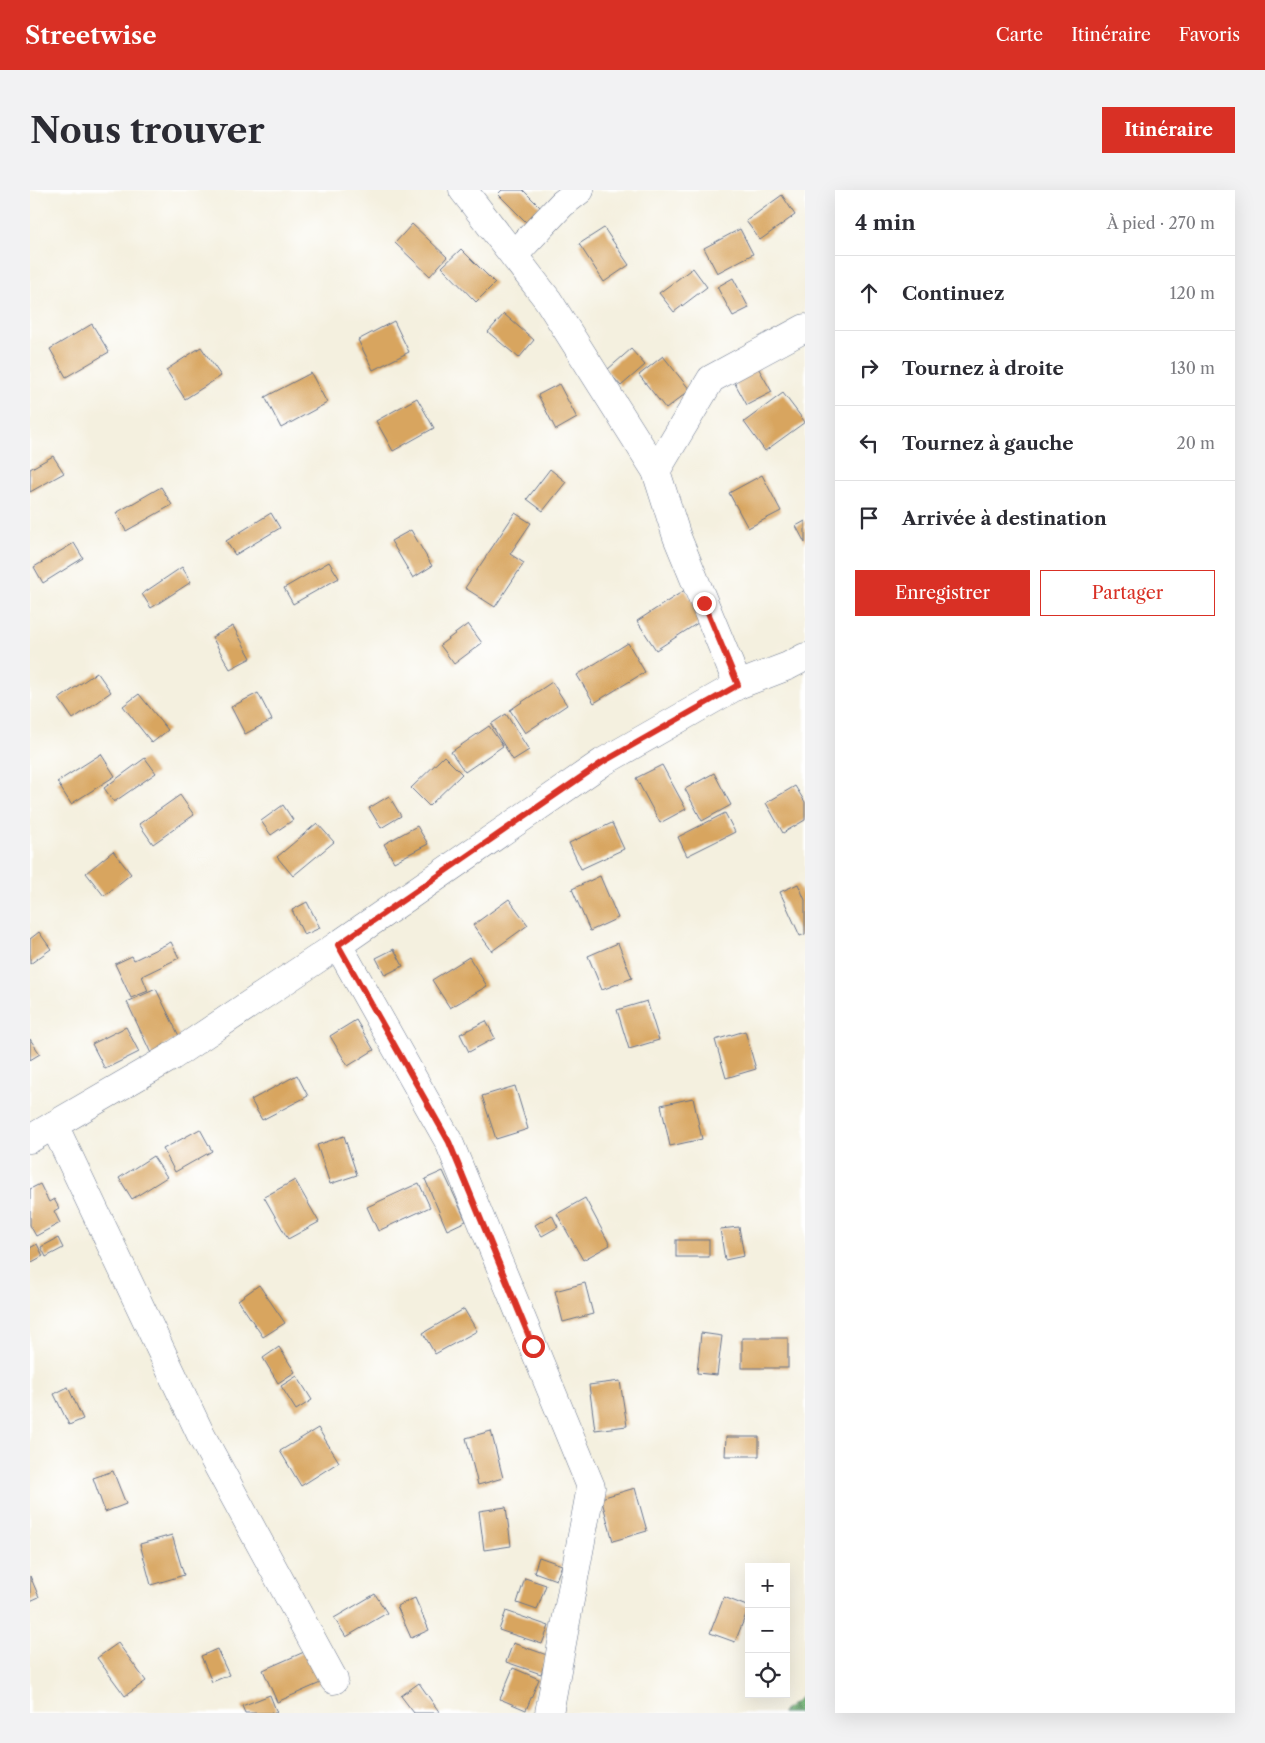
<!DOCTYPE html>
<html lang="fr">
<meta charset="utf-8">
<style>
:root{--surface:#fff;--page:#f2f2f3;--text:#2b2b33;--muted:#7c7c81;--line:#e1e1e2;--accent:#d93025}
body{margin:0;font-family:"Libre Caslon Text",serif;background:var(--page);color:var(--text)}
.controls{position:absolute;right:15px;bottom:15px;display:grid;overflow:hidden;border-radius:0px;box-shadow:0 5px 20px #0002}
.controls button{width:45px;height:45px;display:grid;place-items:center;padding:0;border:0;border-bottom:1px solid var(--line);background:var(--surface);color:var(--text);font:25px sans-serif}
.stop{position:absolute;width:15px;height:15px;margin:-11px;border:4px solid #d93025;border-radius:50%;background:#fff}
.stop.end{background:#d93025;border-color:#fff;box-shadow:0 1px 5px #0008}
.list{margin:0;padding:0;list-style:none}
h2{display:flex;justify-content:space-between;align-items:center;height:65px;margin:0;padding:0 20px;font-size:21px}
h2 small{font-size:16px;font-weight:400;color:var(--muted)}
.list li{display:grid;grid-template-columns:32px 1fr auto;gap:15px;align-items:center;box-sizing:border-box;height:75px;padding:0 20px;border-top:1px solid var(--line)}
.list b{display:block;font-size:19px;white-space:nowrap}
.list em{font-size:16px;font-style:normal;color:var(--muted)}
.actions{display:flex;gap:10px;padding:15px 20px}
.actions a{flex:1;padding:11px 0;border:1px solid var(--accent);border-radius:0px;text-align:center;font-size:18px;color:var(--accent)}
.actions .main{background:var(--accent);color:#fff}
.icon{flex:none;width:28px;height:28px;fill:none;stroke:currentColor;stroke-width:2;stroke-linecap:round;stroke-linejoin:round}
.map{position:relative;flex:none;width:775px;height:1523px;overflow:hidden;border-radius:0px}
header{display:flex;align-items:center;gap:30px;box-sizing:border-box;height:70px;padding:0 25px;background:var(--accent);color:#fff}
header strong{font-size:24px}
nav{display:flex;gap:28px;margin-inline-start:auto;font-size:18px}
.intro{display:flex;align-items:center;justify-content:space-between;box-sizing:border-box;height:120px;padding:0 30px}
h1{margin:0;font-size:35px}
.button{padding:12px 22px;border-radius:0px;background:var(--accent);color:#fff;font-size:18px;font-weight:700}
main{display:flex;gap:30px;padding:0 30px}
aside{flex:1;background:var(--surface);border-radius:0px;box-shadow:0 5px 20px #0002}
.map>svg:first-child{display:block}
</style>
<header>
<strong>Streetwise</strong>
<nav><a>Carte</a><a>Itinéraire</a><a>Favoris</a></nav>
</header>
<div class="intro"><h1>Nous trouver</h1><a class="button">Itinéraire</a></div>
<main>
<div class="map">
<svg width="775" height="1523" viewBox="0 0 775 1523">
<defs>
<pattern id="forest-firs" width="22" height="20" patternUnits="userSpaceOnUse" patternTransform="scale(1.25)"><rect width="22" height="20" fill="#72b274"/><path d="M5 1l3.5 6h-7zM16 11l3.5 6h-7z" fill="#5d9162"/></pattern>
</defs>
<rect width="100%" height="100%" fill="#fff"/>
<filter id="ink" filterUnits="userSpaceOnUse"><feTurbulence type="fractalNoise" baseFrequency=".02" numOctaves="2"/><feDisplacementMap in="SourceGraphic" scale="10" xChannelSelector="R" yChannelSelector="G"/><feConvolveMatrix kernelMatrix="1 2 1 2 8 2 1 2 1" color-interpolation-filters="sRGB"/></filter>
<filter id="wash" filterUnits="userSpaceOnUse"><feTurbulence type="fractalNoise" baseFrequency=".0096" numOctaves="4" result="noise"/><feDisplacementMap in="SourceGraphic" scale="20" xChannelSelector="R" yChannelSelector="G"/><feGaussianBlur stdDeviation="1.12" result="paint"/><feColorMatrix in="noise" values="0 0 0 0 0 0 0 0 0 0 0 0 0 0 0 0 0 1.4 0 .05"/><feComposite in="paint" operator="in"/></filter>
<g filter="url(#wash)">
<rect width="100%" height="100%" fill="#f4f0df"/>
<path fill="url(#forest-firs)" stroke="#467069" d="M 775,1504 L 775,1523 L 751,1523 Z"/>
<g id="blocks">
<g fill="#d8a55e">
<path d="M 472,0 L 493,0 L 510,17 L 496,32 L 468,4 Z"/>
<path d="M 752,5 L 765,25 L 730,50 L 716,31 Z"/>
<path d="M 382,34 L 417,67 L 400,86 L 365,53 Z"/>
<path d="M 574,38 L 599,75 L 574,92 L 549,54 Z"/>
<path d="M 710,39 L 723,64 L 687,83 L 674,58 Z"/>
<path d="M 431,59 L 465,93 L 446,112 L 412,77 Z"/>
<path d="M 663,78 L 677,97 L 644,122 L 629,103 Z"/>
<path d="M 703,88 L 719,118 L 703,126 L 687,97 Z"/>
<path d="M 474,124 L 504,150 L 489,168 L 458,142 Z"/>
<path d="M 364,131 L 379,162 L 343,180 L 328,150 Z"/>
<path d="M 62,134 L 79,162 L 36,187 L 20,159 Z"/>
<path d="M 171,157 L 191,186 L 155,209 L 136,180 Z"/>
<path d="M 601,159 L 615,175 L 591,196 L 577,180 Z"/>
<path d="M 633,166 L 660,200 L 636,219 L 609,185 Z"/>
<path d="M 726,174 L 742,202 L 717,215 L 702,188 Z"/>
<path d="M 281,183 L 297,213 L 251,238 L 235,207 Z"/>
<path d="M 529,194 L 547,228 L 526,240 L 508,205 Z"/>
<path d="M 753,203 L 775,232 L 735,261 L 714,232 Z"/>
<path d="M 387,208 L 404,238 L 363,261 L 346,231 Z"/>
<path d="M 23,266 L 34,283 L 0,302 L 0,279 Z"/>
<path d="M 520,279 L 536,292 L 513,321 L 497,309 Z"/>
<path d="M 732,285 L 751,321 L 718,338 L 699,303 Z"/>
<path d="M 131,297 L 142,315 L 96,341 L 86,323 Z"/>
<path d="M 241,323 L 250,338 L 205,365 L 196,351 Z"/>
<path d="M 485,323 L 501,333 L 480,364 L 494,373 L 465,417 L 435,398 Z"/>
<path d="M 775,331 L 775,353 L 766,336 Z"/>
<path d="M 381,340 L 402,376 L 383,388 L 361,351 Z"/>
<path d="M 44,353 L 53,368 L 13,393 L 4,377 Z"/>
<path d="M 299,372 L 309,388 L 263,414 L 254,398 Z"/>
<path d="M 152,377 L 161,392 L 121,418 L 112,404 Z"/>
<path d="M 655,400 L 674,429 L 626,460 L 607,431 Z"/>
<path d="M 438,434 L 452,453 L 424,474 L 410,455 Z"/>
<path d="M 203,436 L 221,468 L 200,479 L 182,447 Z"/>
<path d="M 598,453 L 615,482 L 564,513 L 547,485 Z"/>
<path d="M 67,482 L 81,502 L 43,529 L 29,509 Z"/>
<path d="M 522,492 L 537,515 L 495,543 L 480,520 Z"/>
<path d="M 228,503 L 242,530 L 215,544 L 201,517 Z"/>
<path d="M 109,504 L 138,540 L 122,553 L 93,516 Z"/>
<path d="M 476,524 L 499,560 L 483,570 L 461,534 Z"/>
<path d="M 459,536 L 473,556 L 435,582 L 421,562 Z"/>
<path d="M 71,564 L 85,586 L 41,614 L 27,592 Z"/>
<path d="M 414,566 L 432,584 L 399,616 L 381,598 Z"/>
<path d="M 115,568 L 126,583 L 84,612 L 74,598 Z"/>
<path d="M 632,575 L 656,619 L 630,633 L 606,588 Z"/>
<path d="M 684,583 L 701,615 L 672,631 L 655,599 Z"/>
<path d="M 765,596 L 775,612 L 775,630 L 753,643 L 736,613 Z"/>
<path d="M 150,605 L 164,625 L 123,654 L 109,634 Z"/>
<path d="M 359,606 L 371,626 L 351,638 L 339,618 Z"/>
<path d="M 253,615 L 263,630 L 241,645 L 231,631 Z"/>
<path d="M 695,623 L 705,642 L 657,666 L 648,647 Z"/>
<path d="M 287,633 L 304,652 L 263,686 L 247,667 Z"/>
<path d="M 582,633 L 594,659 L 551,679 L 539,653 Z"/>
<path d="M 387,636 L 398,654 L 364,672 L 354,654 Z"/>
<path d="M 83,661 L 101,684 L 74,706 L 56,683 Z"/>
<path d="M 570,686 L 588,728 L 560,741 L 542,699 Z"/>
<path d="M 768,694 L 775,710 L 775,744 L 770,746 L 750,702 Z"/>
<path d="M 479,709 L 498,735 L 462,761 L 443,735 Z"/>
<path d="M 277,712 L 290,738 L 274,745 L 262,720 Z"/>
<path d="M 9,742 L 21,759 L 0,774 L 0,749 Z"/>
<path d="M 141,752 L 149,768 L 112,786 L 118,801 L 101,808 L 85,774 L 102,766 L 104,770 Z"/>
<path d="M 588,753 L 602,788 L 572,800 L 558,766 Z"/>
<path d="M 364,759 L 373,776 L 355,785 L 346,768 Z"/>
<path d="M 439,767 L 457,796 L 420,818 L 402,790 Z"/>
<path d="M 126,799 L 150,848 L 133,855 L 138,865 L 125,872 L 97,812 Z"/>
<path d="M 617,811 L 629,850 L 599,859 L 587,820 Z"/>
<path d="M 326,830 L 344,860 L 318,876 L 300,846 Z"/>
<path d="M 456,831 L 465,848 L 439,862 L 430,844 Z"/>
<path d="M 96,837 L 109,862 L 75,879 L 62,854 Z"/>
<path d="M 715,841 L 726,879 L 696,888 L 685,850 Z"/>
<path d="M 0,849 L 10,864 L 0,870 Z"/>
<path d="M 267,885 L 278,906 L 232,930 L 221,910 Z"/>
<path d="M 485,896 L 498,939 L 466,949 L 452,906 Z"/>
<path d="M 663,908 L 672,949 L 640,956 L 631,915 Z"/>
<path d="M 170,939 L 182,961 L 145,982 L 133,959 Z"/>
<path d="M 314,946 L 327,985 L 300,994 L 287,955 Z"/>
<path d="M 123,966 L 137,987 L 102,1009 L 89,988 Z"/>
<path d="M 413,981 L 436,1031 L 417,1040 L 395,989 Z"/>
<path d="M 265,990 L 289,1032 L 258,1049 L 234,1007 Z"/>
<path d="M 389,993 L 400,1017 L 348,1041 L 337,1017 Z"/>
<path d="M 10,994 L 19,1012 L 24,1009 L 29,1018 L 24,1021 L 30,1033 L 6,1046 L 0,1035 L 0,999 Z"/>
<path d="M 555,1008 L 580,1055 L 553,1070 L 527,1024 Z"/>
<path d="M 522,1025 L 528,1037 L 512,1046 L 505,1035 Z"/>
<path d="M 709,1037 L 714,1066 L 695,1070 L 690,1039 Z"/>
<path d="M 28,1048 L 33,1058 L 16,1067 L 11,1057 Z"/>
<rect x="646" y="1050" width="33" height="17"/>
<path d="M 7,1054 L 13,1066 L 0,1073 L 0,1058 Z"/>
<path d="M 555,1093 L 563,1124 L 533,1132 L 525,1101 Z"/>
<path d="M 229,1095 L 255,1133 L 233,1147 L 208,1110 Z"/>
<path d="M 434,1119 L 447,1141 L 405,1164 L 393,1143 Z"/>
<path d="M 671,1143 L 692,1146 L 687,1185 L 667,1183 Z"/>
<rect x="712" y="1148" width="46" height="30"/>
<path d="M 249,1157 L 265,1182 L 248,1193 L 233,1168 Z"/>
<path d="M 267,1186 L 282,1210 L 266,1220 L 251,1196 Z"/>
<path d="M 590,1191 L 597,1236 L 565,1240 L 559,1195 Z"/>
<path d="M 38,1197 L 53,1229 L 39,1235 L 24,1204 Z"/>
<path d="M 288,1238 L 309,1272 L 271,1296 L 250,1261 Z"/>
<path d="M 461,1241 L 473,1288 L 448,1295 L 436,1248 Z"/>
<path d="M 696,1247 L 729,1247 L 729,1266 L 695,1266 Z"/>
<path d="M 83,1281 L 96,1314 L 75,1322 L 63,1288 Z"/>
<path d="M 605,1298 L 617,1341 L 583,1351 L 571,1308 Z"/>
<path d="M 476,1317 L 481,1356 L 454,1360 L 449,1321 Z"/>
<path d="M 142,1345 L 154,1385 L 121,1395 L 110,1354 Z"/>
<path d="M 509,1367 L 532,1375 L 526,1390 L 504,1382 Z"/>
<path d="M 0,1386 L 9,1407 L 0,1411 Z"/>
<path d="M 495,1388 L 516,1395 L 507,1420 L 487,1413 Z"/>
<path d="M 345,1404 L 357,1423 L 316,1447 L 304,1428 Z"/>
<path d="M 694,1407 L 719,1417 L 705,1452 L 680,1443 Z"/>
<path d="M 385,1408 L 399,1440 L 381,1448 L 367,1416 Z"/>
<path d="M 476,1421 L 519,1436 L 512,1454 L 469,1440 Z"/>
<path d="M 88,1453 L 116,1491 L 95,1506 L 67,1468 Z"/>
<path d="M 483,1453 L 517,1465 L 511,1484 L 476,1472 Z"/>
<path d="M 187,1459 L 199,1485 L 182,1492 L 171,1466 Z"/>
<path d="M 281,1459 L 295,1491 L 247,1512 L 233,1480 Z"/>
<path d="M 483,1478 L 509,1489 L 496,1520 L 470,1509 Z"/>
<path d="M 389,1493 L 410,1523 L 384,1523 L 371,1506 Z"/>
<path d="M 240,1505 L 247,1523 L 215,1523 L 212,1516 Z"/>
</g>
</g>
</g>
<g filter="url(#ink)">
<use href="#blocks" fill-opacity="0" stroke="#67738b" stroke-width="1"/>
<g fill="none" stroke-linecap="round" stroke-linejoin="round">
<g stroke="#67738b" stroke-width="29">
<g id="street">
<path d="M 433,0 L 518,110 L 626,281 L 647,347 L 708,495"/>
<path d="M 484,65 L 532,14 L 550,0"/>
<path d="M 626,281 L 681,189 L 775,138"/>
<path d="M 24,935 L 172,1247 L 304,1490"/>
<path d="M 0,949 L 141,867 L 308,755"/>
<path d="M 519,1523 L 561,1297 L 419,952 L 308,755 L 573,572 L 708,495 L 758,476 L 775,467"/>
</g>
</g>
<use href="#street" stroke="#fff" stroke-width="28"/>
</g>
</g>
<g fill="none" stroke-linecap="round" stroke-linejoin="round" filter="url(#ink)">
<path stroke="#d93025" stroke-width="6" d="M 503,1156 L 419,952 L 308,755 L 573,572 L 708,495 L 674,413"/>
</g>
</svg>
<div class="controls">
<button>+</button>
<button>−</button>
<button><svg class="icon" aria-label="locate" viewBox="0 0 24 24"><circle cx="12" cy="12" r="6"/><path d="M12 2v4M12 18v4M2 12h4M18 12h4"/></svg></button>
</div>
<div class="stop" style="left:503px;top:1156px"></div>
<div class="stop end" style="left:674px;top:413px"></div>
</div>
<aside>
<h2>4 min<small>À pied · 270 m</small></h2>
<ul class="list">
<li><svg class="icon" aria-label="ahead" viewBox="0 0 24 24"><path d="M12 20V5M6 11l6-6 6 6"/></svg><div><b>Continuez</b></div><em>120 m</em></li>
<li><svg class="icon" aria-label="right" viewBox="0 0 24 24"><path d="M7 20v-9h11M14 6l5 5-5 5"/></svg><div><b>Tournez à droite</b></div><em>130 m</em></li>
<li><svg class="icon" aria-label="left" viewBox="0 0 24 24"><path d="M17 20v-9H6M10 6l-5 5 5 5"/></svg><div><b>Tournez à gauche</b></div><em>20 m</em></li>
<li><svg class="icon" aria-label="arrive" viewBox="0 0 24 24"><path d="M6 21V4h12l-3 4 3 4H6"/></svg><div><b>Arrivée à destination</b></div></li>
</ul>
<div class="actions"><a class="main">Enregistrer</a><a>Partager</a></div>
</aside>
</main>
